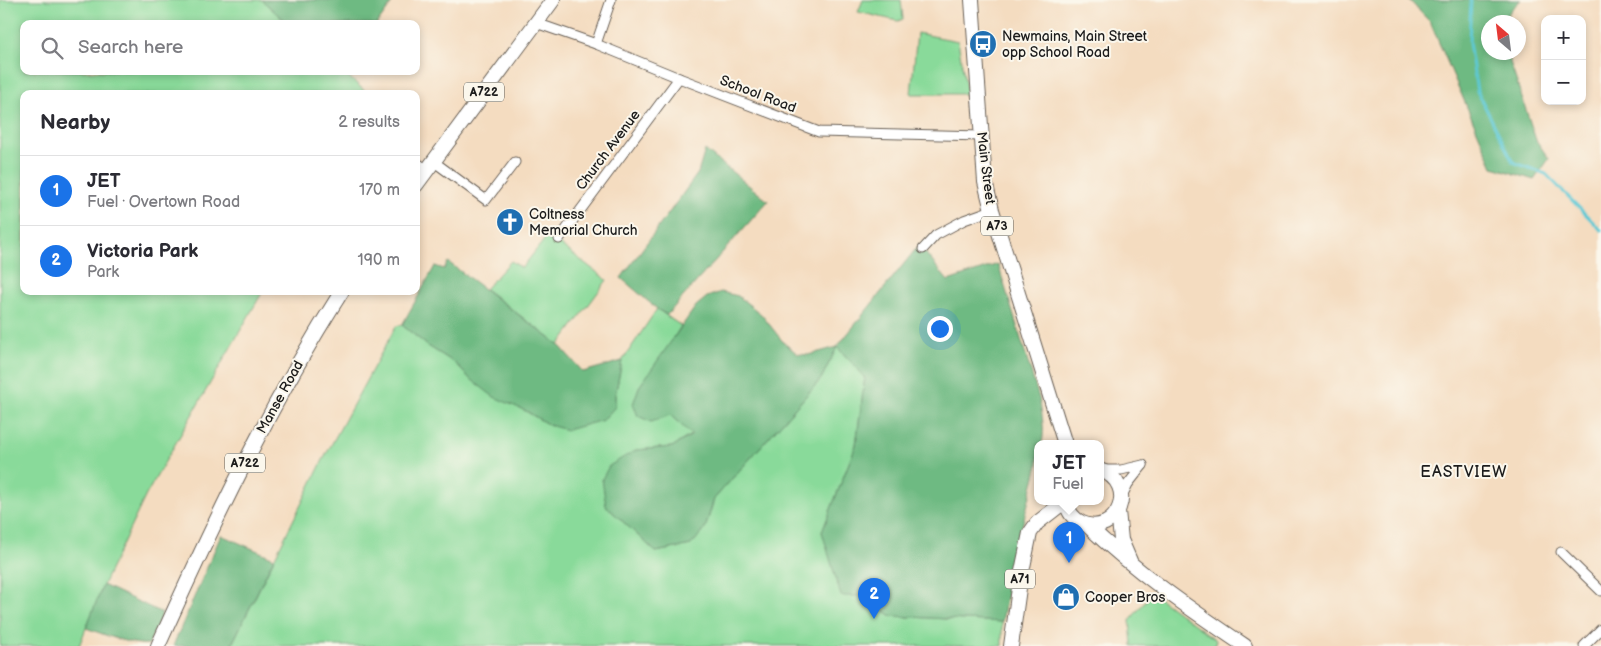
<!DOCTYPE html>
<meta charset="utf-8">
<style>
:root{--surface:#fff;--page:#f2f2f3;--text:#2b2b33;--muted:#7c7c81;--line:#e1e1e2;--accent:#1a73e8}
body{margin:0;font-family:"Balsamiq Sans",sans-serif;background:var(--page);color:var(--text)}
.controls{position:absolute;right:15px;top:15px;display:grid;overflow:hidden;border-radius:10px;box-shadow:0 2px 8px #0003}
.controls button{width:45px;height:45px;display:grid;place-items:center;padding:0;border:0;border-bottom:1px solid var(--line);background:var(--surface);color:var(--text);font:25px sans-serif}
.compass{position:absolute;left:1481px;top:15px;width:45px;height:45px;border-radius:50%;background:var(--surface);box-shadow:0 2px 8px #0003;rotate:332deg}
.you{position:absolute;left:939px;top:328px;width:18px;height:18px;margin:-12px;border:4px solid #fff;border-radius:50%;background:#1a73e8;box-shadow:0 0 0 8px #1a73e833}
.badge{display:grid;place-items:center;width:32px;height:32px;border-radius:50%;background:var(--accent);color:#fff;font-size:16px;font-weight:700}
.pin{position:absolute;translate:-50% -41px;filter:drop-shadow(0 1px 2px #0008)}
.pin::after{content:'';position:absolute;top:26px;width:18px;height:15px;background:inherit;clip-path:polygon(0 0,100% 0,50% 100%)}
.popup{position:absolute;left:1034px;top:440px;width:70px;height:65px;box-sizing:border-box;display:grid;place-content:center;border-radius:10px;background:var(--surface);filter:drop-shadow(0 1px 4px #0005);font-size:16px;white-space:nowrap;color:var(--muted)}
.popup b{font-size:19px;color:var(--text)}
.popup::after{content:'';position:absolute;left:50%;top:100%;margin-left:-10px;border:10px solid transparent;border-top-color:var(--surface)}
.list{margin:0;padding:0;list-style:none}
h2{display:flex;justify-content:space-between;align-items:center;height:65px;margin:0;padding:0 20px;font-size:21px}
h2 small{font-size:16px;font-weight:400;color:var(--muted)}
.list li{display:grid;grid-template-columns:32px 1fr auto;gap:15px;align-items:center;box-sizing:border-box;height:70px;padding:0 20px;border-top:1px solid var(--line)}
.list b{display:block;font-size:19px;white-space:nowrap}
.list p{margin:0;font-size:16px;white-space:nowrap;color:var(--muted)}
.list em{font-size:16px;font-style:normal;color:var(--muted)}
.icon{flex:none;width:28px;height:28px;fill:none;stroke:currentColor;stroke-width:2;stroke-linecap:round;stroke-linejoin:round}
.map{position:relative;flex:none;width:1601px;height:646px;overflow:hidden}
.search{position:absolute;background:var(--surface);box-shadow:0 2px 8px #0003;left:20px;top:20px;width:400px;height:55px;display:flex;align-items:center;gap:12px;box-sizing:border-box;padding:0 18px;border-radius:10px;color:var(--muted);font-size:19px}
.panel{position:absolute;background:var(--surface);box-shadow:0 2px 8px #0003;left:20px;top:90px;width:400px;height:205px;border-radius:10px}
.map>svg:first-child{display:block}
</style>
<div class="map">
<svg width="1601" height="646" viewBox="0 0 1601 646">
<rect width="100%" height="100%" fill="#fbf7ec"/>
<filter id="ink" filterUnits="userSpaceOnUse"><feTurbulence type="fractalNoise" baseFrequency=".02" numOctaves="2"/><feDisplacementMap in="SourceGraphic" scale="10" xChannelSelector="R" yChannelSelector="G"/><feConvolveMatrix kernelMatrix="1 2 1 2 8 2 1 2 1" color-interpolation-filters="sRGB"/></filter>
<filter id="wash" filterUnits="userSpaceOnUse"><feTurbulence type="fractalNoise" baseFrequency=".0096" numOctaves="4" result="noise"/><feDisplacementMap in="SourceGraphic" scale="20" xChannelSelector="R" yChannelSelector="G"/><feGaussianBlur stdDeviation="1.12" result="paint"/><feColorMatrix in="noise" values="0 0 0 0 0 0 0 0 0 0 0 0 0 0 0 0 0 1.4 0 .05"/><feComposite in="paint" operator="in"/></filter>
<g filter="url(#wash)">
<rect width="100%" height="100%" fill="#f4dcc0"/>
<g fill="#89da9a" stroke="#527b5b">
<path d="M 0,0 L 262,0 L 288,24 L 24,24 L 24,71 L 342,71 L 365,91 L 363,94 L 24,94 L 24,291 L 263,291 L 146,495 L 103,585 L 79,646 L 0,646 Z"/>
<path d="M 863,0 L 901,0 L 903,19 L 898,21 L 858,12 Z"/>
<path d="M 917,33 L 958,41 L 967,94 L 911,94 Z"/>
<path d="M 548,235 L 607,280 L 559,345 L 485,289 L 511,261 L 522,268 Z"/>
<path d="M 657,309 L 681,326 L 665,352 L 639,387 L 651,422 L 670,415 L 692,434 L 672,447 L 636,450 L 606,506 L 656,552 L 691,545 L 705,529 L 714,499 L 821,379 L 837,347 L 865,376 L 856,445 L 822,532 L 861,595 L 892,616 L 1002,622 L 1002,646 L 231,646 L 323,460 L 396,326 L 402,325 L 428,346 L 455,363 L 468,377 L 549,425 L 615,407 L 615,396 L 622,361 Z"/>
<path d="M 1152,593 L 1216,640 L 1215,646 L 1132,646 L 1130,620 Z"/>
</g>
<g fill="#6eba82" stroke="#456b4f">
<path d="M 262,0 L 394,0 L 377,24 L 288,24 Z"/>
<path d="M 1409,0 L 1521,0 C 1514,6 1506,13 1507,22 L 1488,22 L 1488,52 L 1510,53 L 1510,62 L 1536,140 L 1549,159 L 1534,180 L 1493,167 L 1430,22 Z"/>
<path d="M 705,150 L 768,201 L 667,315 L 657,309 L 621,278 L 698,173 Z"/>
<path d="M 919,245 L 948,281 L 998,264 L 1039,398 C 1042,413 1045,429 1042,444 L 1038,444 L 1038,465 L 1013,561 L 1002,622 L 892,616 L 861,596 L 841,596 L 822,532 L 856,445 L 865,377 L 837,347 L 821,379 L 714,499 L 705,529 L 691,545 L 656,552 L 606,506 L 602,479 L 609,466 L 636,450 L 672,447 L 692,435 L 670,415 L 651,422 L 638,416 L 633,404 L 639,387 L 696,306 L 707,297 L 721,292 L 738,296 L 761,314 L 784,343 L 798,354 L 808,355 L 837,347 Z"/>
<path d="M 448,262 L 559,345 L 583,372 L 622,361 L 615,396 L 615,407 L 603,420 L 567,430 L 549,425 L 526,411 L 494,397 L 468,377 L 455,363 L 428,346 L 402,325 L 435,266 L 444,269 Z"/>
<path d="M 221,535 L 274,558 L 231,646 L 173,646 Z"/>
<path d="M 103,585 L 162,613 L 149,644 C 132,646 103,634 86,628 Z"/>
</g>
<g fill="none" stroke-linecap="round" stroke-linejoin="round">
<path stroke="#5dc9d5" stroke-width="3" d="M 1471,0 L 1469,43 L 1477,91 L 1513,162 L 1546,174 L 1601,230"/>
</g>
</g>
<g filter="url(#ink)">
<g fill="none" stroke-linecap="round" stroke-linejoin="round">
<g stroke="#685f55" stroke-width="11">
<g id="street">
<path d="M 536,23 L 596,44 L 679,78 L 819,132 L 982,136"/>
<path d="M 596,44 L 611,0"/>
<path d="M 433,161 L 486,200 L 515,162"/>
<path d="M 416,162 L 427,170"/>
<path d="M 559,239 L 679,78"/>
<path d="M 923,249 L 936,235 L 964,220 L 992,210"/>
<path d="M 1102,470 L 1121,470 L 1143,465"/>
<path d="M 1122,496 L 1128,484 L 1143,465"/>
<path d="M 1561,552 L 1601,591"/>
<path d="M 1584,646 L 1601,629"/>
</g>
</g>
<g stroke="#685f55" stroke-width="16">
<g id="primary">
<path d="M 972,0 L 985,182 L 992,210 L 1065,444"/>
<path d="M 416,185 L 553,0"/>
<path d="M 1066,502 C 1068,511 1073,519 1082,523 C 1117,538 1140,484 1100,470"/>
<path d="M 1118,511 L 1121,540 L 1130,561"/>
<path d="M 1087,525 C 1135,571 1190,609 1245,646"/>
<path d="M 158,646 C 213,524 270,404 342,291"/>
<path d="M 1011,646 L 1020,581 L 1030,533 L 1037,523 L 1064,502"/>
</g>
</g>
<use href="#street" stroke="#fff" stroke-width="9"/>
<use href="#primary" stroke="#fff" stroke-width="14"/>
</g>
</g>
<defs>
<g id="bus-disc" transform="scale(1.4375)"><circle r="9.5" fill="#1f6fb2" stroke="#fbf7ec"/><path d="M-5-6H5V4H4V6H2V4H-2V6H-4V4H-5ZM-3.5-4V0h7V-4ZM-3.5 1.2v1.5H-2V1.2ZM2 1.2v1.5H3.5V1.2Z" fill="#fff"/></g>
<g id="church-disc" transform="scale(1.4375)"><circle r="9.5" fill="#1f6fb2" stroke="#fbf7ec"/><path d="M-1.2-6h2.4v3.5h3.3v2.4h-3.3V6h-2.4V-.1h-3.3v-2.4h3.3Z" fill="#fff"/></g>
<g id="shop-disc" transform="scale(1.4375)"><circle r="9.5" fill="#1f6fb2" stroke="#fbf7ec"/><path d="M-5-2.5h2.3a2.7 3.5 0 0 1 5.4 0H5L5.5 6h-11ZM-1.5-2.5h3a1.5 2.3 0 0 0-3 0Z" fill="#fff"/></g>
</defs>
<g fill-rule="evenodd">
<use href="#bus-disc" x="983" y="44"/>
<use href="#church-disc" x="510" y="222"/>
<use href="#shop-disc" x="1066" y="597"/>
</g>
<g text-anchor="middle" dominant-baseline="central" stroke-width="4" stroke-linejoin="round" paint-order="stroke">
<g fill="#fbf7ec" stroke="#5f5e5a" stroke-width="1">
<rect x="464" y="82.5" width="40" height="19" rx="4"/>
<rect x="981" y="216.5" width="32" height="19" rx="4"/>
<rect x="225" y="453.5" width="40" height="19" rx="4"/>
<rect x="1005" y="569.5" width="30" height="19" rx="4"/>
</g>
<g font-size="12" font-weight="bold" fill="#1c1c1c">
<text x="484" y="92">A722</text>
<text x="997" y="226">A73</text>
<text x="245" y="463">A722</text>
<text x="1020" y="579">A71</text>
</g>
<g font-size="14" fill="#1c1c1c" stroke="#fbf7ec" text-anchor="start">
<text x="1002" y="36">Newmains, Main Street<tspan x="1002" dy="16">opp School Road</tspan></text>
<text x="529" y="214">Coltness<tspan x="529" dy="16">Memorial Church</tspan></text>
<text x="1085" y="597">Cooper Bros</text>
</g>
<g font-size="14" fill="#1c1c1c" stroke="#fbf7ec">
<text transform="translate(758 94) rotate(21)">School Road</text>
<text transform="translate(608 150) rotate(-53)">Church Avenue</text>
<text transform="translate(986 168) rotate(83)">Main Street</text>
<text transform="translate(280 397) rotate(-61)">Manse Road</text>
</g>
<g font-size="16" letter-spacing="1" fill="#1c1c1c" stroke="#fbf7ec">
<text x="1464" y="472">EASTVIEW</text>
</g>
</g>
</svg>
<div class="controls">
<button>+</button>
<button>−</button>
</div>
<svg class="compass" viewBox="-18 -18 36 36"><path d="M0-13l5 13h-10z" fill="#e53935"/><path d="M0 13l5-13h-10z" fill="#7c7c81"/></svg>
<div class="you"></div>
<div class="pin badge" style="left:1069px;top:563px">1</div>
<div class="popup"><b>JET</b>Fuel</div>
<div class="pin badge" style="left:874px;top:619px">2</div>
<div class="search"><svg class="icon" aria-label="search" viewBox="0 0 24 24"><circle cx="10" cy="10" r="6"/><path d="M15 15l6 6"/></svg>Search here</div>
<section class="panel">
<h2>Nearby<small>2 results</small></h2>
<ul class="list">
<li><span class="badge">1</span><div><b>JET</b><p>Fuel · Overtown Road</p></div><em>170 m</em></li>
<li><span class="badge">2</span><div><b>Victoria Park</b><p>Park</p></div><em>190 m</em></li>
</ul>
</section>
</div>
